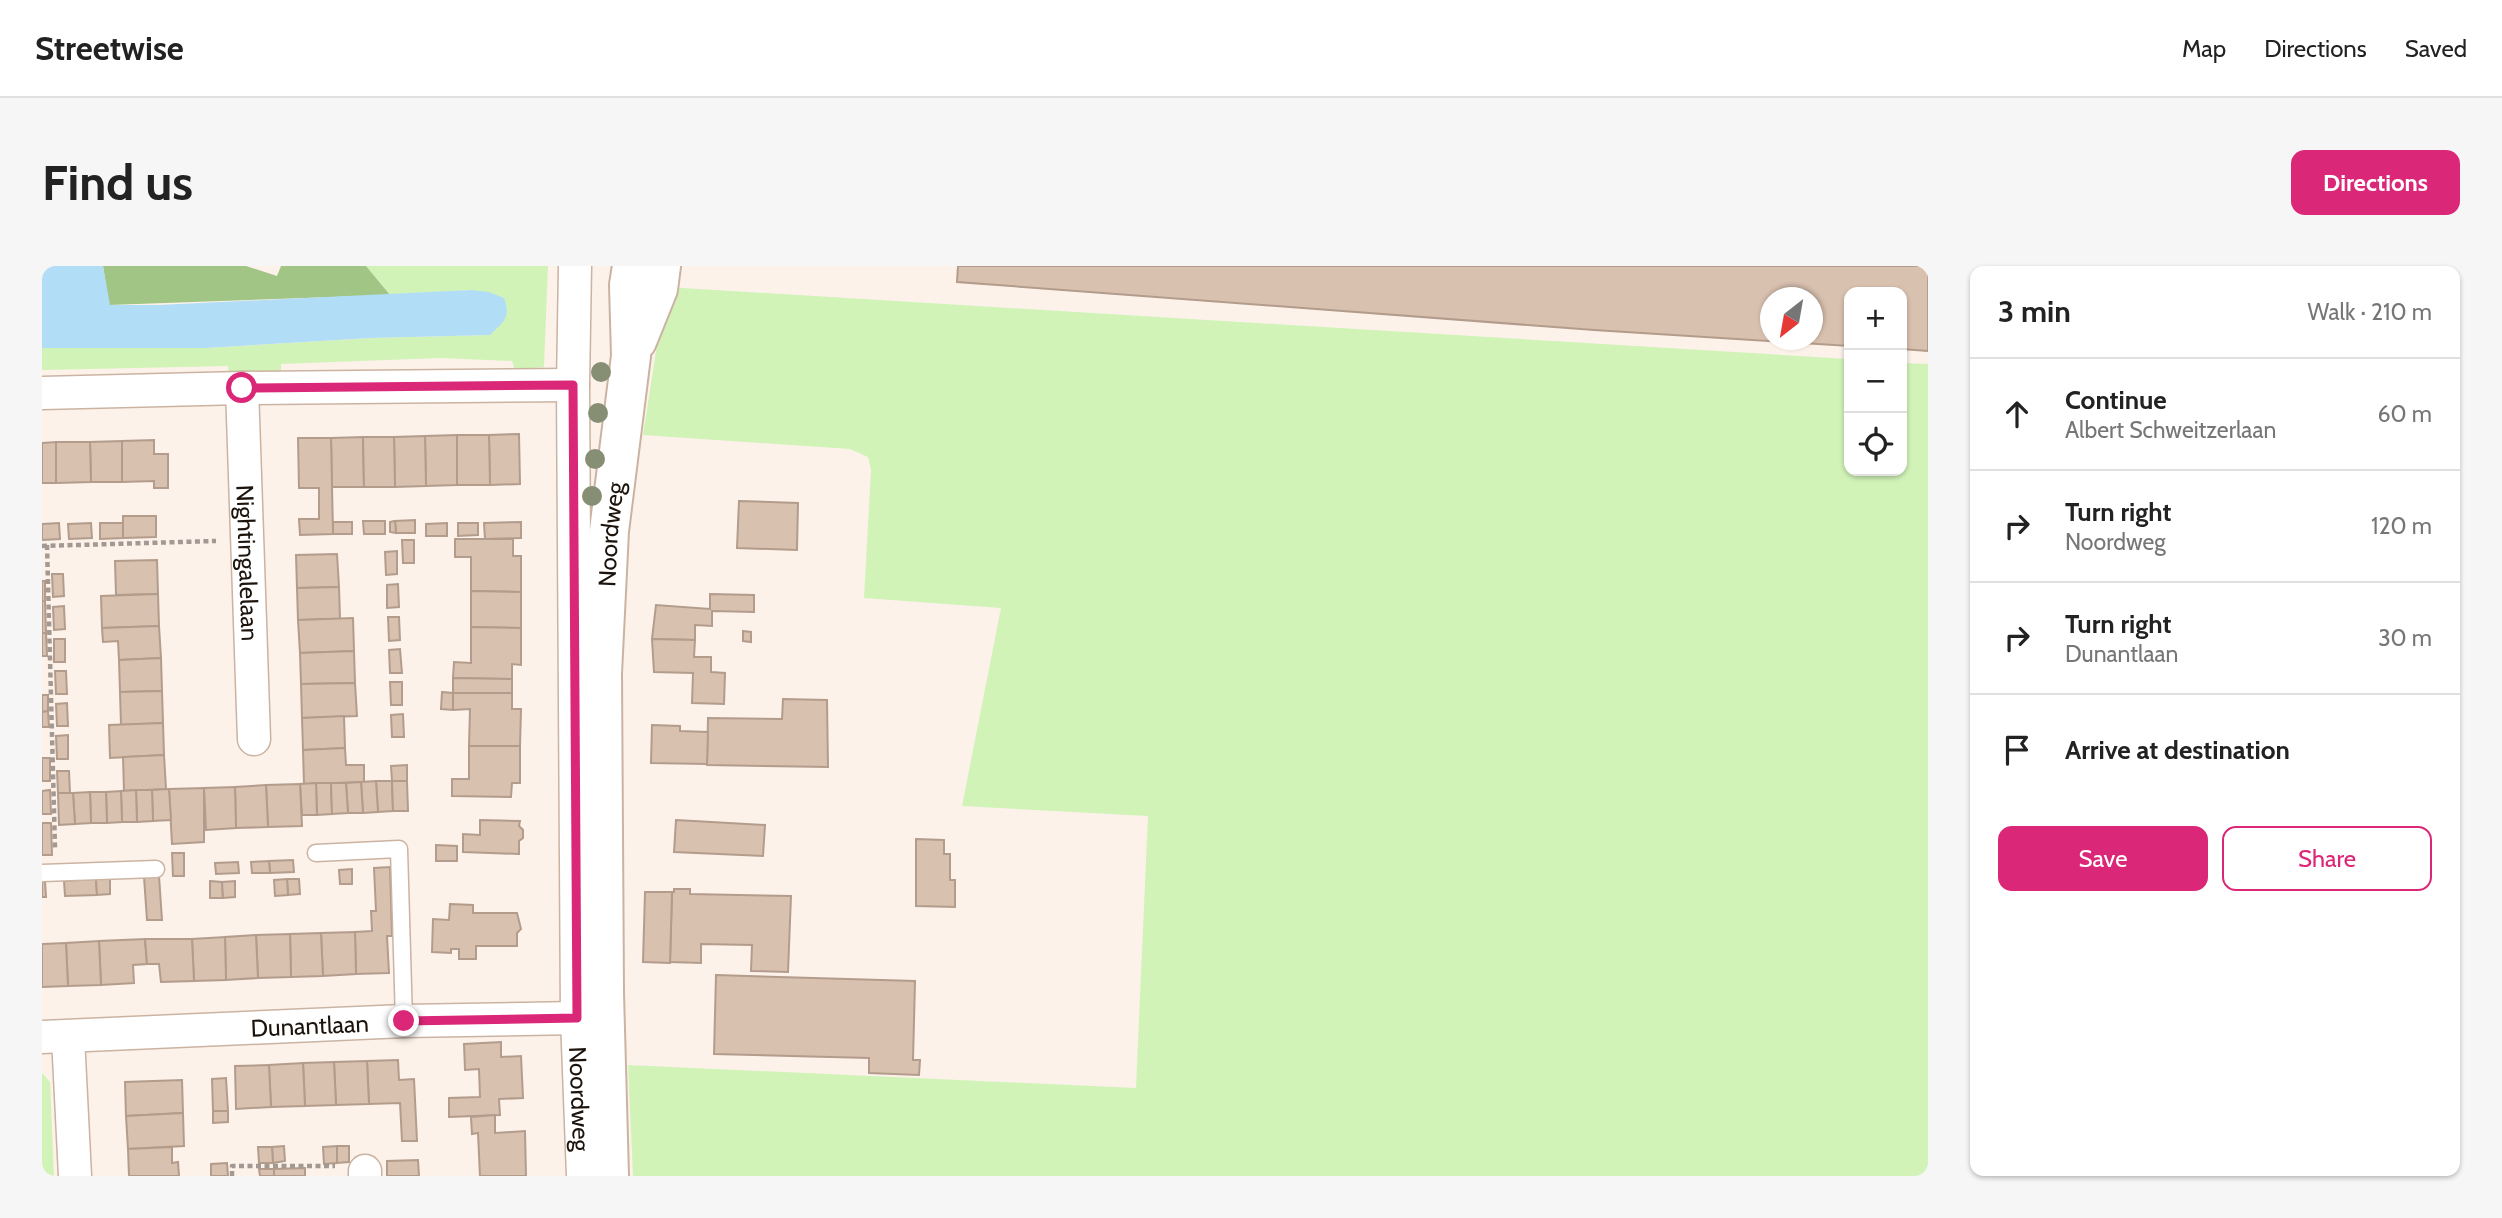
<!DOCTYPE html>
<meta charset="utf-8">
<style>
:root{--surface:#fff;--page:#f6f6f6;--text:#222;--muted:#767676;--line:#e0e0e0;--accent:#db2777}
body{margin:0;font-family:Cabin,sans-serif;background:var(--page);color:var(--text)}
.controls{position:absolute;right:21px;top:21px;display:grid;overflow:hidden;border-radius:14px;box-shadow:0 2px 5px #0004}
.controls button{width:63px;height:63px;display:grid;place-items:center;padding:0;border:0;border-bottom:2px solid var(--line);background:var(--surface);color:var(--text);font:35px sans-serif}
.compass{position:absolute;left:1718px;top:21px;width:63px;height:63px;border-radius:50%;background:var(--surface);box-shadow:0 2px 5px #0004;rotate:211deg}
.stop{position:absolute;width:21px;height:21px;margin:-16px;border:5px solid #db2777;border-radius:50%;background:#fff}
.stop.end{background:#db2777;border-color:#fff;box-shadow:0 2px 7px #0008}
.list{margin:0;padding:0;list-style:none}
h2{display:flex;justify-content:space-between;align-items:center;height:91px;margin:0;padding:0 28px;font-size:30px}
h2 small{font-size:23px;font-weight:400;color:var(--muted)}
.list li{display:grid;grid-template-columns:46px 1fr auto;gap:21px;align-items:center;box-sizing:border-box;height:112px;padding:0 28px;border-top:2px solid var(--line)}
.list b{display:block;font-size:26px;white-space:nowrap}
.list p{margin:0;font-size:23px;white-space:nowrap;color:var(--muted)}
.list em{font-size:23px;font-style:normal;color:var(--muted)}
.actions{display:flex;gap:14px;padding:21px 28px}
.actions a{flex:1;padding:16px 0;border:2px solid var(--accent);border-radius:14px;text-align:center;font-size:24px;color:var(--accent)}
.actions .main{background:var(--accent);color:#fff}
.icon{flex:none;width:38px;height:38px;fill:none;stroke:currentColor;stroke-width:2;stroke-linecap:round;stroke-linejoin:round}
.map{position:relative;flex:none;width:1886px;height:910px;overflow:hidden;border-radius:14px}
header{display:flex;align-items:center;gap:42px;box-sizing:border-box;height:98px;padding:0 35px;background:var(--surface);border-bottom:2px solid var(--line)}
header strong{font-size:33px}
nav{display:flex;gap:38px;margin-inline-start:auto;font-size:24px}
.intro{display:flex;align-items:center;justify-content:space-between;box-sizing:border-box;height:168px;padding:0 42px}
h1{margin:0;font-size:49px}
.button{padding:18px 32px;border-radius:14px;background:var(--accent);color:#fff;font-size:24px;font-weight:700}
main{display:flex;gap:42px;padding:0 42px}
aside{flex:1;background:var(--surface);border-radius:14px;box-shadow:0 2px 5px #0004}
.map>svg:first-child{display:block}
</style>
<header>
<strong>Streetwise</strong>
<nav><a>Map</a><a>Directions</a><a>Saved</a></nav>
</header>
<div class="intro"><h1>Find us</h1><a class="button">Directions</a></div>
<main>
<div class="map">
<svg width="1886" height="910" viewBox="0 0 1886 910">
<rect width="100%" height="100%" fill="#fcf2ea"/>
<g fill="#d1f3b8">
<path d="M 324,0 L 506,0 L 502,101 L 473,104 L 470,95 L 398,92 L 239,98 L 239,110 L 187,111 L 186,100 L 0,104 L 0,82 L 164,82 L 329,72 L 448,69 L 429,24 L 348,29 Z"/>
<path d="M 624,21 L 1807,93 L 1807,205 L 1860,205 L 1860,97 L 1886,98 L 1886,910 L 591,910 L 586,799 L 1094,822 L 1106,550 L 920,540 L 959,342 L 822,332 L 829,204 L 826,191 L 808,183 L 601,169 Z"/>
<path d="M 0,807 L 8,816 L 12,910 L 0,910 Z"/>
</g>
<path fill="#a0c585" d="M 61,0 L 204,0 L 235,10 L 239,0 L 324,0 L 348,29 L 67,39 Z"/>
<path fill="#b2ddf7" d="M 0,0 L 61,0 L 68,39 L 117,39 L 429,24 L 447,26 L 462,32 C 469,52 462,55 448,69 L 329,72 L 164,82 L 0,82 Z"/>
<g fill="#d9c1b0" stroke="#b39c8b" stroke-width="2" fill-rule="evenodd">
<path d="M 916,0 L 1886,0 L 1886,85 L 1860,83 L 1860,26 L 1807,26 L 1807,80 L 1552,64 L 915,16 ZM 1728,32 L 1770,32 L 1770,74 L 1728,74 Z"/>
<path d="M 477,168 L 478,218 L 448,219 L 447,169 Z"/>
<path d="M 415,169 L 447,169 L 448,219 L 415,219 Z"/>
<path d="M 415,169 L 415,219 L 384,220 L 383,170 Z"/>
<path d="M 383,170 L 384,220 L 353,221 L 352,171 Z"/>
<path d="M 321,171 L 322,221 L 290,221 L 289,172 Z"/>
<path d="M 321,171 L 352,171 L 353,221 L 322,221 Z"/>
<path d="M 256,172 L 289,172 L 291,268 L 258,269 L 257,253 L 277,253 L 277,222 L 257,222 Z"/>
<path d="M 112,174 L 112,188 L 126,188 L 126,222 L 112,222 L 112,215 L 80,216 L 80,175 Z"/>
<path d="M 80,175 L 80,216 L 49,216 L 48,176 Z"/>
<path d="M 14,176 L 48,176 L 49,216 L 14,217 Z"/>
<path d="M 14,176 L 14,217 L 0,217 L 0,177 Z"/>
<path d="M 697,235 L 756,237 L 755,284 L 695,282 Z"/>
<path d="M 81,250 L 114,250 L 114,271 L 81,272 Z"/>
<path d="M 373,254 L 373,267 L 354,267 L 353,255 Z"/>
<path d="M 321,255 L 343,255 L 343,268 L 322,268 Z"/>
<path d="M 352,255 L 353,255 L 354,267 L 348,266 L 348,256 Z"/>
<rect x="291" y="256" width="19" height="12"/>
<path d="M 479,256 L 479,272 L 443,273 L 442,257 Z"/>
<path d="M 17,257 L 18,273 L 0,274 L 0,258 Z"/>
<path d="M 49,257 L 50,272 L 27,273 L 26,258 Z"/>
<path d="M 58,257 L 81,257 L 81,272 L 58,273 Z"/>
<path d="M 405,257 L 405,270 L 384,270 L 384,258 Z"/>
<path d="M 416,257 L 436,257 L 436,269 L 416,270 Z"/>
<path d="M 413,273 L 471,273 L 471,290 L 479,290 L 479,326 L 429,325 L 429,291 L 413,291 Z"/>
<path d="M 360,274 L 372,274 L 372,297 L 361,297 Z"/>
<path d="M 355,285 L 355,308 L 344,309 L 343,286 Z"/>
<path d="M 295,288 L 297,321 L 255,322 L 254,289 Z"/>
<path d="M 115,294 L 116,328 L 74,329 L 73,295 Z"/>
<path d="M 10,308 L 21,308 L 22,330 L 11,331 Z"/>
<rect x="0" y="315" width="3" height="20"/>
<path d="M 356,318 L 357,341 L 345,342 L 345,319 Z"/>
<path d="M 297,321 L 298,353 L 256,354 L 255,322 Z"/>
<path d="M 429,325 L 479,326 L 479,362 L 429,361 Z"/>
<path d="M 116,328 L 117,360 L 60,362 L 59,330 Z"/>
<path d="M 668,328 L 712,329 L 712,346 L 670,345 L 670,360 L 653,359 L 653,374 L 610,373 L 614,339 L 668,343 Z"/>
<path d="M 0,335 L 3,335 L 4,367 L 0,367 Z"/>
<path d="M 22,340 L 23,363 L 12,364 L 11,341 Z"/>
<path d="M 346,351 L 357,351 L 358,374 L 347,375 Z"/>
<path d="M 311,352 L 312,385 L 258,387 L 256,354 Z"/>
<path d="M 117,360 L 119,392 L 77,394 L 76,375 L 61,376 L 60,362 Z"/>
<path d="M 429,361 L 479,362 L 479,399 L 470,398 L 470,413 L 411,412 L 412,396 L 429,397 Z"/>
<path d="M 701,365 L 709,366 L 709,376 L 701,375 Z"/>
<path d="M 0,367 L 4,367 L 5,390 L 0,390 Z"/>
<rect x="12" y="373" width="11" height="23"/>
<path d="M 610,373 L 653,374 L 652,391 L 669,391 L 669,406 L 683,407 L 682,438 L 650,437 L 651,407 L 612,406 Z"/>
<path d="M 358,383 L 360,407 L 348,407 L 347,384 Z"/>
<path d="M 312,385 L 313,417 L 259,418 L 258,387 Z"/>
<path d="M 119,392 L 120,425 L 78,426 L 77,394 Z"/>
<path d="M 13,405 L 24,405 L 25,428 L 14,428 Z"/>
<path d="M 411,412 L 470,413 L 470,427 L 411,427 Z"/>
<path d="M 348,416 L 360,416 L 360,439 L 349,439 Z"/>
<path d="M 313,417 L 315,450 L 260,452 L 259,418 Z"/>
<path d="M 120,425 L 121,457 L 79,459 L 78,426 Z"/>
<path d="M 400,426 L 411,427 L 411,444 L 399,443 Z"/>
<path d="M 411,427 L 470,427 L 470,443 L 479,443 L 478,480 L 427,480 L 428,443 L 411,444 Z"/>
<path d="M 0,429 L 6,429 L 6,445 L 0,446 Z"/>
<path d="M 741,433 L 785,434 L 786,501 L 665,499 L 666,452 L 740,453 Z"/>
<path d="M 25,437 L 26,460 L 15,460 L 14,438 Z"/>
<path d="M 6,445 L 7,461 L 0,461 L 0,446 Z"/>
<path d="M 361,448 L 362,471 L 350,471 L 349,449 Z"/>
<path d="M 302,450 L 303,482 L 261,484 L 260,452 Z"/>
<path d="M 121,457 L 122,489 L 68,492 L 67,459 Z"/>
<path d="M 610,459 L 638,460 L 638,465 L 666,466 L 665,498 L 609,497 Z"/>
<path d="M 26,469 L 26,493 L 15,493 L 14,470 Z"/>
<path d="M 427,480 L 478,480 L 478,517 L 470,517 L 469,531 L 410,530 L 410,513 L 427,513 Z"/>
<path d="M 303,482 L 304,499 L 322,499 L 322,516 L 262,518 L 261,484 Z"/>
<path d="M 122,489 L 124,523 L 82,525 L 81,491 Z"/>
<rect x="0" y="492" width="8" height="23"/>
<path d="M 365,499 L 365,515 L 350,515 L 349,500 Z"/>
<path d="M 15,505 L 27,505 L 28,527 L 16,527 Z"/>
<path d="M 334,515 L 350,515 L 351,545 L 336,546 Z"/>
<path d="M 334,515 L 336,546 L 321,547 L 319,516 Z"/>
<path d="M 350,515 L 365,515 L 366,545 L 351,545 Z"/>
<path d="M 319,516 L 321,547 L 306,547 L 304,517 Z"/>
<path d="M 274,517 L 289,517 L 290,548 L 275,549 Z"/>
<path d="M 274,517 L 275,549 L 260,549 L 258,518 Z"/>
<path d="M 289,517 L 304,517 L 306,547 L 290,548 Z"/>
<path d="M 258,518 L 260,560 L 226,561 L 224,519 Z"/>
<path d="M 224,519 L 226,561 L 194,562 L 193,521 Z"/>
<path d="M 193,521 L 194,562 L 164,564 L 162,522 Z"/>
<path d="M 162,522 L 162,576 L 130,578 L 127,523 Z"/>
<path d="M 127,523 L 129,554 L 111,555 L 110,524 Z"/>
<path d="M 8,524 L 9,548 L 0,548 L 0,525 Z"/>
<path d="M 94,524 L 110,524 L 111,555 L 95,556 Z"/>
<path d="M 94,524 L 95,556 L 80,556 L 79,525 Z"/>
<path d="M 79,525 L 80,556 L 65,557 L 64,526 Z"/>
<path d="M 48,526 L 64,526 L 65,557 L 49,557 Z"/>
<path d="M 48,526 L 49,557 L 33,558 L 31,527 Z"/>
<path d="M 16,527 L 31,527 L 33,558 L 17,559 Z"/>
<path d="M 438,554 L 478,555 L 477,560 L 481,564 L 481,572 L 477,575 L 477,588 L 421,586 L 421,568 L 438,569 Z"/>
<path d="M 634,554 L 723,559 L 721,590 L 632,586 Z"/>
<path d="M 0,557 L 9,557 L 10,589 L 0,589 Z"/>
<path d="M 874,573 L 902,574 L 902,588 L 908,588 L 908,614 L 913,614 L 913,641 L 874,640 Z"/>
<path d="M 394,579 L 415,580 L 415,595 L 394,595 Z"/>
<path d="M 130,587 L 142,587 L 142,610 L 131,610 Z"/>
<path d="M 251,594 L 252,606 L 228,607 L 227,595 Z"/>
<path d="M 227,595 L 228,607 L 210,607 L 209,596 Z"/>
<path d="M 196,596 L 197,607 L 174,608 L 173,597 Z"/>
<path d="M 348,601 L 350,670 L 345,670 L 347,707 L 314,708 L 313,666 L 330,665 L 329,645 L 334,645 L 332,602 Z"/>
<path d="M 310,603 L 310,618 L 298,618 L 297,604 Z"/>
<path d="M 117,610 L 120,654 L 105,654 L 102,611 Z"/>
<path d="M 54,613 L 55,629 L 23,630 L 22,615 Z"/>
<path d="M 54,613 L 68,613 L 68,628 L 55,629 Z"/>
<path d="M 245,613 L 257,613 L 258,628 L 246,629 Z"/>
<path d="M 245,613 L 246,629 L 233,630 L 232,614 Z"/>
<path d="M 0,615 L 3,615 L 4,631 L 0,631 Z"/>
<path d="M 168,615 L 180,616 L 181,632 L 168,632 Z"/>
<path d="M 193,615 L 193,631 L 181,632 L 180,616 Z"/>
<path d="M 632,623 L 648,623 L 648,628 L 749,630 L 746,706 L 709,705 L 710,679 L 659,678 L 659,697 L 628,696 L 630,626 L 632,626 Z"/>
<path d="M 603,626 L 630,626 L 628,697 L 601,696 Z"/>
<path d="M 408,638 L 431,639 L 431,647 L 475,647 L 479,663 L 475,667 L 475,680 L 434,680 L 434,693 L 417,693 L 417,683 L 409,683 L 409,687 L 390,686 L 391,653 L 407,654 Z"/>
<path d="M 313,666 L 314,708 L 281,710 L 279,667 Z"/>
<path d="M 279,667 L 281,710 L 249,711 L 248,668 Z"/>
<path d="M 248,668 L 249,711 L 216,712 L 214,669 Z"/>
<path d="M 214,669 L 216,712 L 184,714 L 183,671 Z"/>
<path d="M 183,671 L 184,714 L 152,715 L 150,673 Z"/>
<path d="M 103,673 L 105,698 L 91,699 L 92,717 L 59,719 L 57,675 Z"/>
<path d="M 103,673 L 150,673 L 152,715 L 119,716 L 117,698 L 105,698 Z"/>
<path d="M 57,675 L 59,719 L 26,720 L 24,677 Z"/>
<path d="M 24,677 L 26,720 L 0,721 L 0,678 Z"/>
<path d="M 674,709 L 873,715 L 871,794 L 878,794 L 877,809 L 827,807 L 827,792 L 672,788 Z"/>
<path d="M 459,776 L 459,791 L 479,790 L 481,832 L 457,833 L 458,849 L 407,851 L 407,832 L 438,831 L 437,803 L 423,804 L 422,778 Z"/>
<path d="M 356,794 L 357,814 L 372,813 L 375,875 L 360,875 L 358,837 L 327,838 L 325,795 Z"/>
<path d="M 325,795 L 327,838 L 294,839 L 292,796 Z"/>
<path d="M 292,796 L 294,839 L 263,840 L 261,797 Z"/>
<path d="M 261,797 L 263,840 L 229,841 L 227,799 Z"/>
<path d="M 227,799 L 229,841 L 194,843 L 193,800 Z"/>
<path d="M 184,812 L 186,845 L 171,845 L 170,813 Z"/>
<path d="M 140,814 L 141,847 L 84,850 L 83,816 Z"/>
<path d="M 171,845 L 186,845 L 186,856 L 171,857 Z"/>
<path d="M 141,847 L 142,880 L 86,883 L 84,850 Z"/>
<path d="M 453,849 L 453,867 L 483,865 L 484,910 L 438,910 L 436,867 L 430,868 L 429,851 Z"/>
<path d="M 242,880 L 243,895 L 231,897 L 230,881 Z"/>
<path d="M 295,880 L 307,880 L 307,896 L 295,897 Z"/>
<path d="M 295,880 L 295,897 L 282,898 L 281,881 Z"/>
<path d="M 130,881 L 130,897 L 136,896 L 137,910 L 87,910 L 86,883 Z"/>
<path d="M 216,881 L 230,881 L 231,897 L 217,897 Z"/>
<path d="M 376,894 L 377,910 L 345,910 L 345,895 Z"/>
<path d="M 185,897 L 186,910 L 169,910 L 169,898 Z"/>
<path d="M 263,902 L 263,910 L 232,910 L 232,903 Z"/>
<path d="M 217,903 L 232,903 L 232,910 L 218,910 Z"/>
</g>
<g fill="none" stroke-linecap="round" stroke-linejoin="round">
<g stroke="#cbb3a2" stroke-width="19">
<g id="lane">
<path d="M 274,587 L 357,583 L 362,755"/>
<path d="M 0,607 L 114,603"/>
</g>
</g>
<g stroke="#cbb3a2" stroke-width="35">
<g id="street">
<path id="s1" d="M 533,0 L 531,119 L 535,752 L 541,910"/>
<path id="s2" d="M 200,122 L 212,473"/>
<path d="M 0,127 L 200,122 L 531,119"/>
<path id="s3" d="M 0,771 L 362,755 L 535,752"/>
<path d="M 26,771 L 33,910"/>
<path d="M 323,905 L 323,910"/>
</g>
</g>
<g stroke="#cbb3a2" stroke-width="42">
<g id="secondary">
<path d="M 595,75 L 616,23 L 619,0"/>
<path id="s4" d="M 567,910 L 562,727 L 560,407 L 567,265 L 589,90 L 587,19 L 590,0"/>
</g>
</g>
<g stroke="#a39992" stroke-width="4.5" stroke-dasharray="5 3.5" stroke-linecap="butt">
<path d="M 5,279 L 13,582"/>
<path d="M 0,280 L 174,275"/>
<path d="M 190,910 L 190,900 L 293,900"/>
</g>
<use href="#lane" stroke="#fff" stroke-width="16"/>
<use href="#street" stroke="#fff" stroke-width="32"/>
<use href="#secondary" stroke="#fff" stroke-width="38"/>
</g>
<g fill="#868f73">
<circle cx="559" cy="106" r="10"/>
<circle cx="556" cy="147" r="10"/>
<circle cx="553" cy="193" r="10"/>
<circle cx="550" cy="230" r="10"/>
</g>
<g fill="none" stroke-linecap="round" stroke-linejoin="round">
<path stroke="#db2777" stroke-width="9" d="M 200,122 L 531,119 L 535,752 L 362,755"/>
</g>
<g text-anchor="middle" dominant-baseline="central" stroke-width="6" stroke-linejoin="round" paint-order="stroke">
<g font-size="24" fill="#1b130c" stroke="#fff">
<text stroke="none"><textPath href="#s4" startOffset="642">Noordweg</textPath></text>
<text stroke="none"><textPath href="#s2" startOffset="175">Nightingalelaan</textPath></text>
<text stroke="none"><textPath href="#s3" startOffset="268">Dunantlaan</textPath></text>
<text stroke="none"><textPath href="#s1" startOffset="833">Noordweg</textPath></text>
</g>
</g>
</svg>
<div class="controls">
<button>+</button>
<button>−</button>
<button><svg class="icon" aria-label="locate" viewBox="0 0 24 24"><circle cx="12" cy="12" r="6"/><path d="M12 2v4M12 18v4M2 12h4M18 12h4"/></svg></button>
</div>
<svg class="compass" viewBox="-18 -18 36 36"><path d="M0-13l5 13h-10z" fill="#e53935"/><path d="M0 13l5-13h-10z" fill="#767676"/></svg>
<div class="stop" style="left:200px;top:122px"></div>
<div class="stop end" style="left:362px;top:755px"></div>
</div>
<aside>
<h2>3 min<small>Walk · 210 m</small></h2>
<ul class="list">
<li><svg class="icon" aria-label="ahead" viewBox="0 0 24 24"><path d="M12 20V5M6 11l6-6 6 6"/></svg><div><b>Continue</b><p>Albert Schweitzerlaan</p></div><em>60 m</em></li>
<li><svg class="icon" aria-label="right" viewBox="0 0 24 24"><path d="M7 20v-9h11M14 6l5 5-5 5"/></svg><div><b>Turn right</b><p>Noordweg</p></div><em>120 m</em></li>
<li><svg class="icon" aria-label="right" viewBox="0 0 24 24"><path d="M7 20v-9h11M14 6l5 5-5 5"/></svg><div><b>Turn right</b><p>Dunantlaan</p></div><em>30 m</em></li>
<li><svg class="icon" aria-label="arrive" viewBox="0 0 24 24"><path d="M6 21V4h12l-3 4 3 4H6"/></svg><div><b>Arrive at destination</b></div></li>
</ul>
<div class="actions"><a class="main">Save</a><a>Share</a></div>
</aside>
</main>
